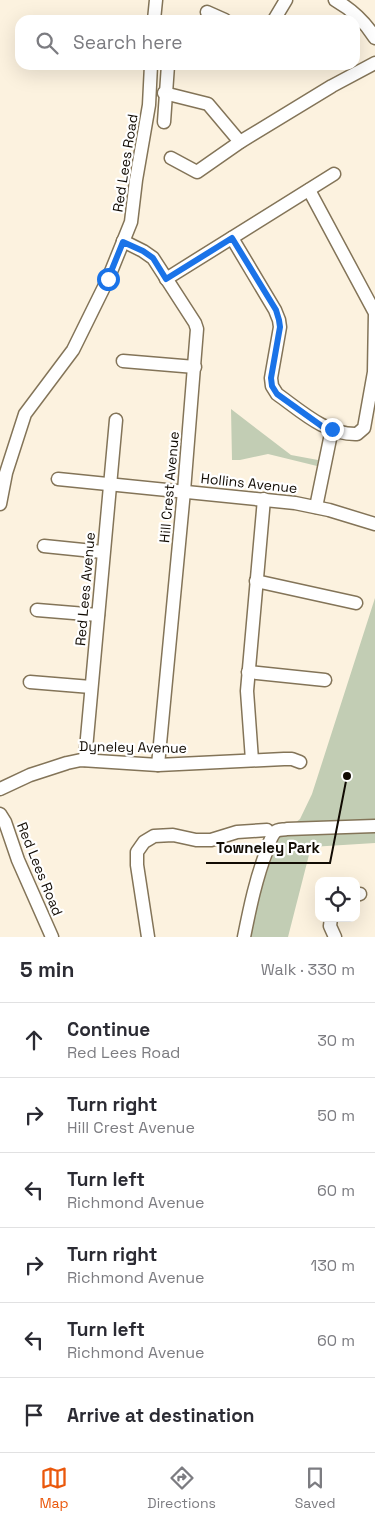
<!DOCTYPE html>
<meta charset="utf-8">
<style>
:root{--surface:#fff;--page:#f7f7f7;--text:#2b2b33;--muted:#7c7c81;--line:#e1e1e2;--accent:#ea580c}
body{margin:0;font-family:"Space Grotesk",sans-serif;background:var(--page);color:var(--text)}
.controls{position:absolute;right:15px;bottom:15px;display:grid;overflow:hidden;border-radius:10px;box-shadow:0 5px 20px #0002}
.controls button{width:45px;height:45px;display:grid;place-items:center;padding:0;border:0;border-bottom:1px solid var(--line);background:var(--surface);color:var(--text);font:25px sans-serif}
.stop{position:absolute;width:15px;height:15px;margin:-11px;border:4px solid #1a73e8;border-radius:50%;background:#fff}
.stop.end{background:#1a73e8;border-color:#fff;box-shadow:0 1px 5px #0008}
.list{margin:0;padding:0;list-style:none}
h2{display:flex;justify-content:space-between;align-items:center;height:65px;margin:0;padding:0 20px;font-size:21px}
h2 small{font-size:16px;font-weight:400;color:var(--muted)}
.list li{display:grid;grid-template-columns:32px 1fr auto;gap:15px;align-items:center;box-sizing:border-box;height:75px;padding:0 20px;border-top:1px solid var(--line)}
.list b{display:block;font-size:19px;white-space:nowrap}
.list p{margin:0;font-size:16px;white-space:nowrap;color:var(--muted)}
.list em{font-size:16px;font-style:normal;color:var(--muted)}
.icon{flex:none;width:28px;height:28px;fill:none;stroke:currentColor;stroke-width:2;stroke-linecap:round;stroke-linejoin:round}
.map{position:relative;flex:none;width:375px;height:937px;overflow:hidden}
.search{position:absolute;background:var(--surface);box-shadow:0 5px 20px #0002;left:15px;right:15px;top:15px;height:55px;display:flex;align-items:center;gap:12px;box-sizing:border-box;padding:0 18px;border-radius:15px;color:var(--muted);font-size:19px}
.sheet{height:515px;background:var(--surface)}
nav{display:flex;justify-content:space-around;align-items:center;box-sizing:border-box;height:70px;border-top:1px solid var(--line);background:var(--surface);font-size:14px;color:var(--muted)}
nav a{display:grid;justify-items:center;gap:2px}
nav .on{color:var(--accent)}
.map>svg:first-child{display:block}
</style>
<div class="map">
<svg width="375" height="937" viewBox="0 0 375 937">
<rect width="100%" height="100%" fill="#fcf2df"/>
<g fill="#c2cdb4">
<path d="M 231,409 L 291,455 L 318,460 L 317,466 L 268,454 L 240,460 L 232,460 Z"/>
<path d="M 375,598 L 375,843 L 311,847 L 288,937 L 249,937 L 254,909 L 280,835 L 300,819 L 312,794 Z"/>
</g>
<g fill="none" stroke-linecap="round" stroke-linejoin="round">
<g stroke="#837458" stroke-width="15">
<g id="minor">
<path d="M 335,0 C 351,9 365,22 375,38"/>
<path d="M 207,12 L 225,20"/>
<path d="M 154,20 L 156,0"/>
<path d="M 274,20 L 286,0"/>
<path d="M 164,93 L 208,104 L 240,142"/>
<path d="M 164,122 L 168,65"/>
<path d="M 171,158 L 197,172 L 240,142 L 332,86 L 375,63"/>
<path d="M 232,238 L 275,310 L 279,320 L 280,327 L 271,378 L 272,386 L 277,394 C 301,411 326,435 357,434 L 364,428 L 374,372 L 375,313 L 309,190"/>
<path d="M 123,241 L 143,251 L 153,258 L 195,323 L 197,329 L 184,491 L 158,765"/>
<path d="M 166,279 L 334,174"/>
<path d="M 123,361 L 195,367"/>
<path d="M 58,479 L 295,503 L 329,510 L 375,524"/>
<path d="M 0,504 L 6,473 L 25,414 L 73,350 L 108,279 L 131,222 L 136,180 L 149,105 L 151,65"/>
<path d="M 316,507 L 332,429"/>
<path d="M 44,546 L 103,552"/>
<path d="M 256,581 L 356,603"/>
<path d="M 37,610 L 98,615"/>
<path d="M 248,672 L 325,680"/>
<path d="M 30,682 L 91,687"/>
<path d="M 85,760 L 116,420"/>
<path d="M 252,760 L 247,691 L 264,499"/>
<path d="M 0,789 L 30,775 L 67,763 L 81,760 L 158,765 L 284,759 L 292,759 L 300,762"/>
<path d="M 0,814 L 5,822 L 18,860 L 52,937"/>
<path d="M 356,895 L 360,894"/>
<path d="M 331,918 L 330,926 L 335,937"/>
<path d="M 148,937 L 137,865 L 137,852 L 144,842 L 154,836 L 173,835 L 196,840 L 211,840 L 237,832 L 267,830"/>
<path d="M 244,937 C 250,907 256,878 267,850 C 269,844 271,836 275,832 C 278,829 283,830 287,829 L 375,826"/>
</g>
</g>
<use href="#minor" stroke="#fff" stroke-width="12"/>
</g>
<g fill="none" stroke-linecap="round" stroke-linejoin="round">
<path stroke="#1a73e8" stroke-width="6" d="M 108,279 L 123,242 L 143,251 L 153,258 L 166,279 L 232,238 L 276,310 L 279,320 L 280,327 L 271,378 L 272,386 L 277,394 L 323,427 L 332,429"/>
</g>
<g text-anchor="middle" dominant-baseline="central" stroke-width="4.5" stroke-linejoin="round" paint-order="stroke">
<g font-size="14" fill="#110b03" stroke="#fff">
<text transform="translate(125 163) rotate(-81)">Red Lees Road</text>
<text transform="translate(249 483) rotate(6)">Hollins Avenue</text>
<text transform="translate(169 487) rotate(-85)">Hill Crest Avenue</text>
<text transform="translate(85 589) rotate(-85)">Red Lees Avenue</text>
<text transform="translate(133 747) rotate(1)">Dyneley Avenue</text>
<text transform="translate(40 869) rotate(68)">Red Lees Road</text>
</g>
</g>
<path fill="none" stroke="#110b03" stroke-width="2" d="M347 776L330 863H206"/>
<circle fill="#110b03" stroke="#fff" stroke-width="2" cx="347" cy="776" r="5"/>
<g font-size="15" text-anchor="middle" font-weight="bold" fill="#110b03" stroke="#fff" stroke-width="4.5" stroke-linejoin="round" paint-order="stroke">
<text x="268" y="853">Towneley Park</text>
</g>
</svg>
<div class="controls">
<button><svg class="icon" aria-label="locate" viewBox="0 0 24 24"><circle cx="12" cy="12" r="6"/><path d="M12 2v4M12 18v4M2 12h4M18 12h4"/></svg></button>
</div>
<div class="stop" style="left:108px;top:279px"></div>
<div class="stop end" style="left:332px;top:429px"></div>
<div class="search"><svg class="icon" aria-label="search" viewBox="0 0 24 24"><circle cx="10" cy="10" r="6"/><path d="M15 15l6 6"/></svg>Search here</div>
</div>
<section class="sheet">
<h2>5 min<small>Walk · 330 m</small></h2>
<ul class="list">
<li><svg class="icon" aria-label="ahead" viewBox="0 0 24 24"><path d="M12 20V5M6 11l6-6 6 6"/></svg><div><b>Continue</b><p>Red Lees Road</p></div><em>30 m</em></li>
<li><svg class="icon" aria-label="right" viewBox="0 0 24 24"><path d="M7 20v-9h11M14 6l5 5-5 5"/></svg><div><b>Turn right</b><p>Hill Crest Avenue</p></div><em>50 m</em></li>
<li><svg class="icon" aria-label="left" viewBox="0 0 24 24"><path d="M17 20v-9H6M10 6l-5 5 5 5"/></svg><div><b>Turn left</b><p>Richmond Avenue</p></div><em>60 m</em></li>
<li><svg class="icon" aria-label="right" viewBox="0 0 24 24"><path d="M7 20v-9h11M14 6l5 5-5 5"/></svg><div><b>Turn right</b><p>Richmond Avenue</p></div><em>130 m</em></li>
<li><svg class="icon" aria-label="left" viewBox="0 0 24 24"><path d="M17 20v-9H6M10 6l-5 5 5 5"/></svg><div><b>Turn left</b><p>Richmond Avenue</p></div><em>60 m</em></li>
<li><svg class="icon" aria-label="arrive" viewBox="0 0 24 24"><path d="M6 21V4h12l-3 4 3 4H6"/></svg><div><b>Arrive at destination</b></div></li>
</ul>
</section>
<nav>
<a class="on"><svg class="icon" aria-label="map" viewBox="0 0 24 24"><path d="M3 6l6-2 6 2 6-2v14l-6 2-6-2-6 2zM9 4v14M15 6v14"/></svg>Map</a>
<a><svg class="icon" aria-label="directions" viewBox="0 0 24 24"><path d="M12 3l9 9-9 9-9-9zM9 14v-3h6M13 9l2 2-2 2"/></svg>Directions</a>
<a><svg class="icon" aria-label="saved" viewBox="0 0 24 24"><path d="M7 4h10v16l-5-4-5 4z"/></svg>Saved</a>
</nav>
